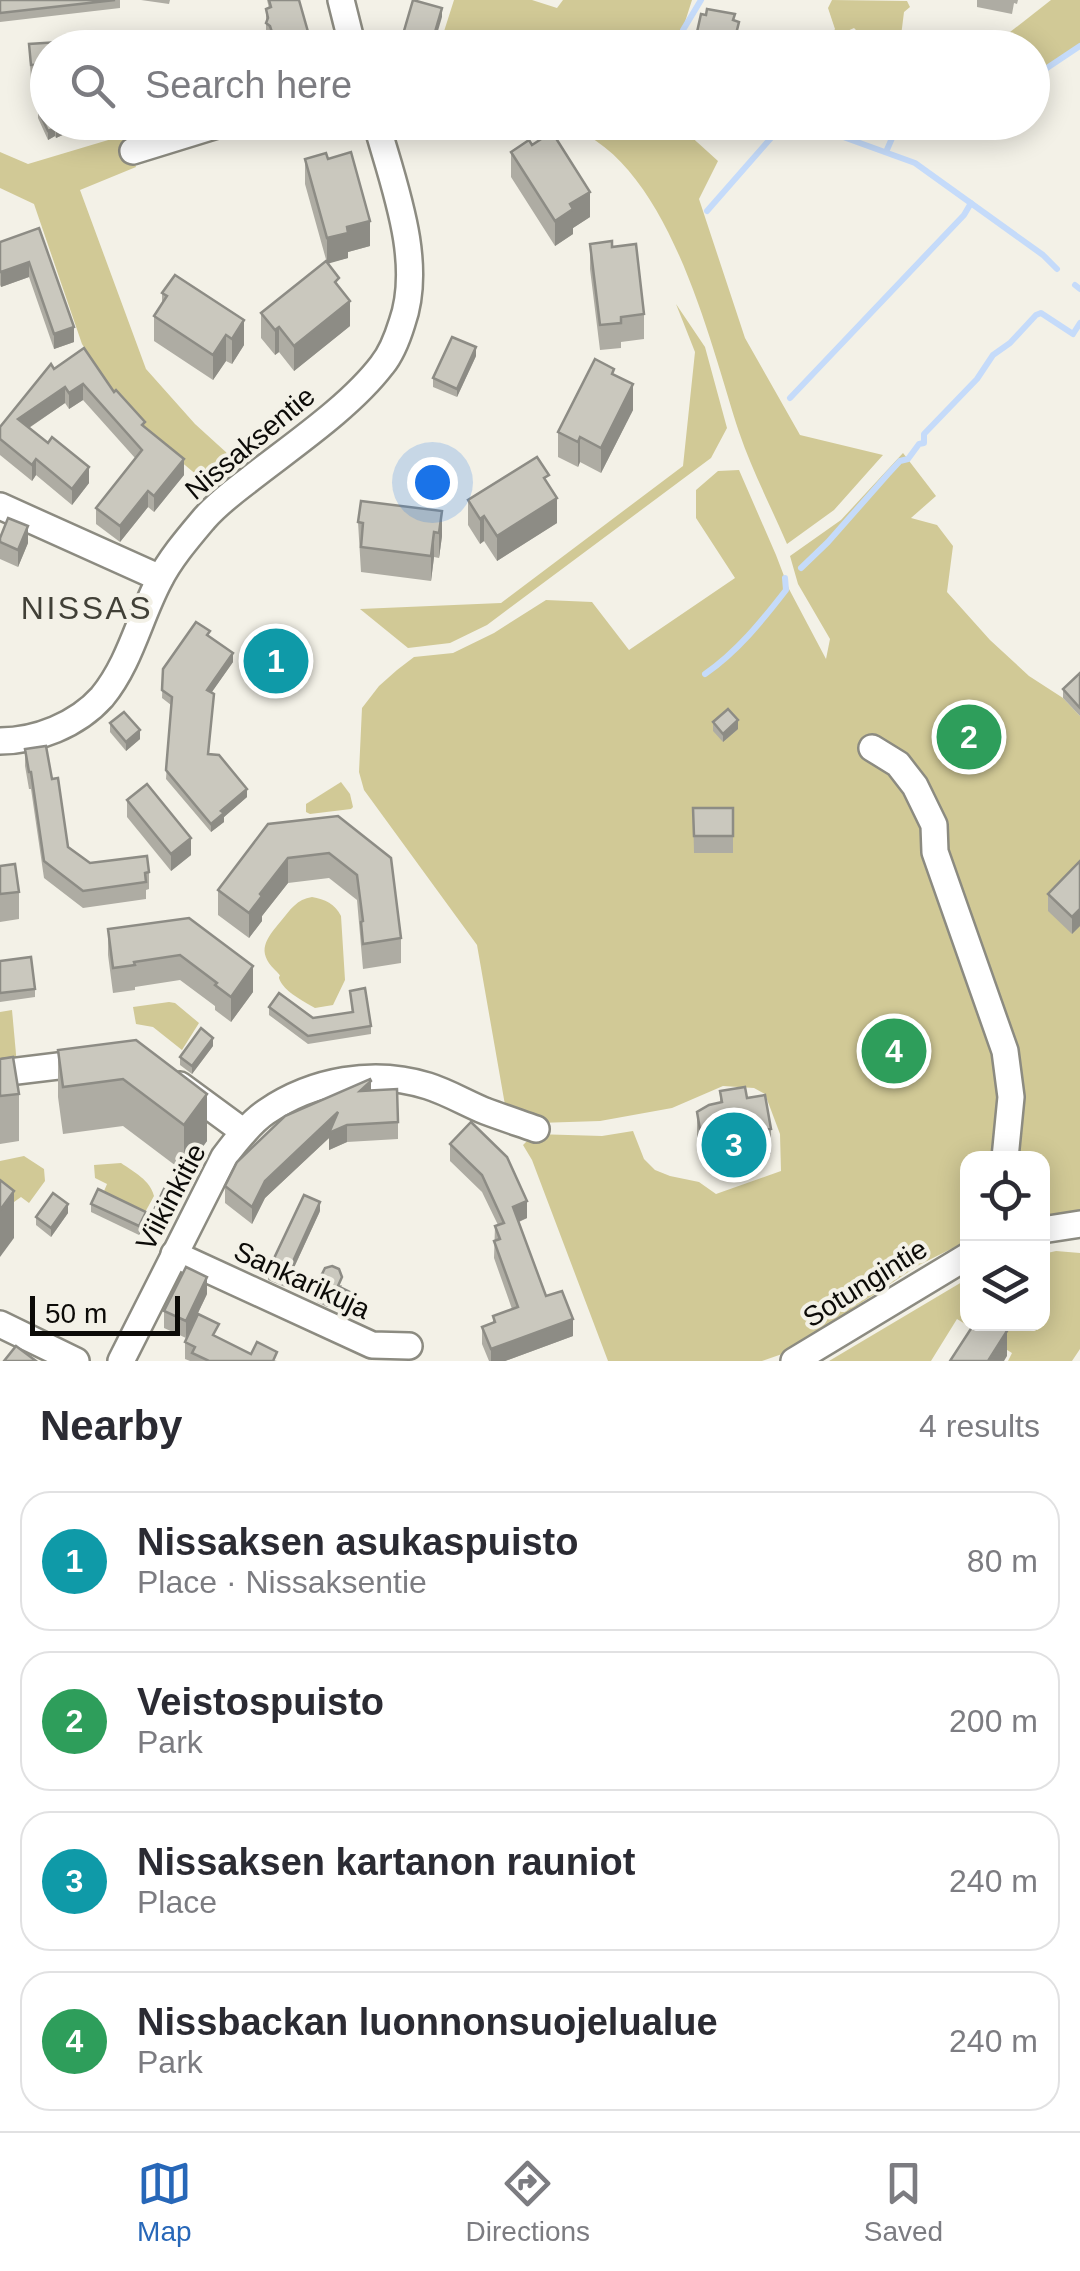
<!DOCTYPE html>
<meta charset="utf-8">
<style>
:root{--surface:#fff;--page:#f7f7f7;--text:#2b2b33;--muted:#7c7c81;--line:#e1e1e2;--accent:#2767b8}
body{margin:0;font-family:Helvetica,sans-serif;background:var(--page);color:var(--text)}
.controls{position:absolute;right:30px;bottom:30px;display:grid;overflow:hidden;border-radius:20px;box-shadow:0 5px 25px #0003}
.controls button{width:90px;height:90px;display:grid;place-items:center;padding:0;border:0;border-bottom:2px solid var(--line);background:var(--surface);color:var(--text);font:50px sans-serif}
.scale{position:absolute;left:30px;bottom:25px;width:150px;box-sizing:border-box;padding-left:10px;border:5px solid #0c0b08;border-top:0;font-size:28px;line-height:35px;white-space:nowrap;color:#0c0b08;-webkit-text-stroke:8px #f3f1e7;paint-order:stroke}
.you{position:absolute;left:432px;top:482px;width:35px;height:35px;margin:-25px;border:8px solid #fff;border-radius:50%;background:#1a73e8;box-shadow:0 0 0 15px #1a73e833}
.badge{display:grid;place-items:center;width:65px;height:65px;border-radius:50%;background:var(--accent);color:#fff;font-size:32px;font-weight:700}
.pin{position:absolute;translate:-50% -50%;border:5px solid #fff;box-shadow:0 2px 10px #0006}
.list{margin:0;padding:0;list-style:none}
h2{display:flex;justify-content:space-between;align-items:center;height:130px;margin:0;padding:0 40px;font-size:42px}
h2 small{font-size:32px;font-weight:400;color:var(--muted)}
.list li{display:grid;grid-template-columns:65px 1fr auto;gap:30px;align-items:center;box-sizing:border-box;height:140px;margin:0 20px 20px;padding:0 20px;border:2px solid var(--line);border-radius:30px}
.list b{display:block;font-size:38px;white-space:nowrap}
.list p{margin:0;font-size:32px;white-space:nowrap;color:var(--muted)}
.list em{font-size:32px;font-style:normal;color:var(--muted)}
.icon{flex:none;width:55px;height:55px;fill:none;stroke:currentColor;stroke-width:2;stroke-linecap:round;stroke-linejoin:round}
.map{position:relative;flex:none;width:1080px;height:1361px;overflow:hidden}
.search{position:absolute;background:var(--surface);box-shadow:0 5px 25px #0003;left:30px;right:30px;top:30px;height:110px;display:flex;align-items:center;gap:25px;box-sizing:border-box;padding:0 35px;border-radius:55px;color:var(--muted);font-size:38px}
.sheet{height:770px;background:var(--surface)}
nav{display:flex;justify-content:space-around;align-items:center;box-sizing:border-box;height:140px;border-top:2px solid var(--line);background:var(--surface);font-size:28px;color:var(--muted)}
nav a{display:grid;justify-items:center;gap:5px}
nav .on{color:var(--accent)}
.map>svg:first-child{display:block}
</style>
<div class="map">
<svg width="1080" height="1361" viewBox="0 0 1080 1361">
<rect width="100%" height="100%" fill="#f3f1e7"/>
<g fill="#d1c996">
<path d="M 454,0 L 532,0 L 557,8 L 563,0 L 692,0 L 677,47 L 439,47 Z"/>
<path d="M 832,0 L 907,1 L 910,7 L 904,12 L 901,36 L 884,41 L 878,38 L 866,43 L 863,47 L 857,47 L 861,35 L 854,28 L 843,33 L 833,47 L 826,44 L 835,29 L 828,8 Z"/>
<path d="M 1051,0 L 1080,0 L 1080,46 L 1033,78 L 1032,48 L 991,47 Z"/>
<path d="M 557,123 L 676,123 L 718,161 L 699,199 L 745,338 L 800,435 L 883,455 L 834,510 L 787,544 C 771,507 752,470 739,432 C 708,337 667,150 557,123 Z"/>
<path d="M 125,135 L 136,167 L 80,190 L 146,369 L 195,424 L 239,464 L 211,487 L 141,428 L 122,405 L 82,344 L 34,204 L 0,188 L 0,152 L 28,164 Z"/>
<path d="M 676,304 L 705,347 L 727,428 L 711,458 L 487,625 L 450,643 L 408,648 L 360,609 L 501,603 L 683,466 L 695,352 Z"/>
<path d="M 903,453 L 936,496 L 911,518 L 937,525 L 953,546 L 947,592 L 990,640 L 1029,676 L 1063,698 L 1080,716 L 1080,1210 L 1043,1216 L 1042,1158 L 968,1158 L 967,1241 L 919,1265 L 785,1353 L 762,1361 L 608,1361 L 532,1160 L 523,1145 L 534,1134 L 602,1136 L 633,1131 L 644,1159 L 655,1170 L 670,1176 L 699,1182 L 716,1194 L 781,1171 L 780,1134 L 765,1094 L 754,1088 L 723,1086 L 672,1108 L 600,1121 L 538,1123 L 505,1105 L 477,945 L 364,790 L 359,772 L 362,708 L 379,686 L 397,670 L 414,657 L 453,653 L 494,633 L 546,600 L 592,602 L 629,650 L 735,578 L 696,518 L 696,490 L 718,471 L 739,470 L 776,555 L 789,589 L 826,659 L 830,639 L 798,584 L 790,556 L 841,520 Z"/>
<path d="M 341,782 L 350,794 L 353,807 L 351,809 L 310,814 L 306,812 L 306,804 Z"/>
<path d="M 312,897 C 325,899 335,904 341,916 L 345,980 L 333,1005 L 315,1008 C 305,1002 289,994 282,984 C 274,971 286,981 275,970 C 256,951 266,939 281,921 C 290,910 297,899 312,897 Z"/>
<path d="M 169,1002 L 175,1003 L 199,1023 L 182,1050 L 153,1027 L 136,1024 L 133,1007 Z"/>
<path d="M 12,1010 L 17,1065 L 0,1067 L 0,1012 Z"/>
<path d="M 24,1156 L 44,1169 L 45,1181 L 29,1203 L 21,1197 L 7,1207 L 0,1202 L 0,1161 Z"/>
<path d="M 121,1163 C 134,1172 150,1180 154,1196 L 143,1216 L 102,1196 L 107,1184 L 95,1178 L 94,1165 Z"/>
<path d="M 1056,1251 L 1080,1253 L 1080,1349 L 1072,1361 L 1008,1361 L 1012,1353 L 957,1319 L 931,1361 L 829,1361 L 967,1279 L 968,1324 L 1042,1324 L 1043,1254 Z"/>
</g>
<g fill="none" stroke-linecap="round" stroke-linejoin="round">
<g stroke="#c5dbfa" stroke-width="6">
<path d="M 678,48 L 683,30 L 701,0"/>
<path d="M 1032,78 L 1080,46"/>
<path d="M 802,122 L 915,163 L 1043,255 L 1057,269"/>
<path d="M 886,152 L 899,122"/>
<path d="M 707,211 L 785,122"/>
<path d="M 1075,285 L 1080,289"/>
<path d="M 790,398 L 964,215 L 971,203"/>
<path d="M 801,568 L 828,542 L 888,474 L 900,461 L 908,459 L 919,444 L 924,443 L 924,434 L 977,379 L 993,355 L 1010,343 L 1036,315 L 1041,313 L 1073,334 L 1080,323"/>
<path d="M 705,674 C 737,652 762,621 786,590 L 785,578"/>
</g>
<g stroke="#8c8b81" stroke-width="30">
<g id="minor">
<path d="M 341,0 L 353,48"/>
<path d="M 133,151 L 227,122"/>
<path d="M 0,506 L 160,578"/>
<path d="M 0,741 C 36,741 77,725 102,697 C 130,663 139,619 159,581 C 170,559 188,538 204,519 C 217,504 234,491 250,479 C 292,446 350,407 382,365 C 391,354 398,336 402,323 C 424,261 393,183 376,122"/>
<path d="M 872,748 L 898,764 L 915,786 L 934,825 L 935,852 L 1005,1051 L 1011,1097 L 1005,1158"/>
<path d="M 0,1073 L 91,1062"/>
<path d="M 180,1085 L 244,1132"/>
<path d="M 1042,1230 L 1080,1224"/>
<path d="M 174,1254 L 372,1345 L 409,1346"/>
<path d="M 0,1324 L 76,1361"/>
<path d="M 121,1361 L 224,1157 C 236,1141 250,1123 266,1112 C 313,1080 374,1069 428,1086 C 447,1092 466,1103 485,1111 C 501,1117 519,1123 536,1129"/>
<path d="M 794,1361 L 968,1256"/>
</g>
</g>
<use href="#minor" stroke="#fff" stroke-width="25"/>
</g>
<g fill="#aeaca3">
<path d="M 0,0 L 120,0 L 120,8 L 0,22 Z"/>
<path d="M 141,0 L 170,0 L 169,4 Z"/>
<path d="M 267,0 L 299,0 L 312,48 L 274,48 L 270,34 L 266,31 L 266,9 L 269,8 Z"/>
<path d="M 977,0 L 1018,0 L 1017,4 L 1014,3 L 1012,14 L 977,7 Z"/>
<path d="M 735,21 L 739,34 L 805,48 L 699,48 L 699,43 L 697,43 L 697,32 Z"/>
<path d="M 29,44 L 48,48 L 48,81 L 31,82 Z"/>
<path d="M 38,110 L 48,122 L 91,122 L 56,138 L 55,136 L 48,140 L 38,118 Z"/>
<path d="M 511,152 L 590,217 L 573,228 L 573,234 L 555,246 L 511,177 Z"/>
<path d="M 305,159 L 328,159 L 370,246 L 348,252 L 348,258 L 327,263 L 339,287 L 350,326 L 294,371 L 279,352 L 275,355 L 261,338 L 261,313 L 327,263 L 305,184 Z"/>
<path d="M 39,228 L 74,342 L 54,349 L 29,277 L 1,287 L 0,285 L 0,242 Z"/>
<path d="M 590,244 L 612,247 L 644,314 L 644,339 L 621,342 L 621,348 L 600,350 L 590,269 Z"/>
<path d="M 162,293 L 244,345 L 232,364 L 226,361 L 213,380 L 154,341 L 154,316 L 162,303 Z"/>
<path d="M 476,356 L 457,397 L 433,387 L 433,378 Z"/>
<path d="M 54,369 L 114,392 L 184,475 L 154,512 L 148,507 L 120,542 L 96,524 L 96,508 L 135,458 L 83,400 L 69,409 L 65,403 L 29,428 L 89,483 L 72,505 L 36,475 L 32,481 L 0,455 L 0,427 Z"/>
<path d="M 614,375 L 633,410 L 601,473 L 580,462 L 578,467 L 558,457 L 558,432 Z"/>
<path d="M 549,485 L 557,523 L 497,561 L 484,541 L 480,544 L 468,525 L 468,500 Z"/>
<path d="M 442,511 L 442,536 L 439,558 L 434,557 L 431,581 L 361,572 L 358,522 Z"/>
<path d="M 0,538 L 28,543 L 18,567 L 0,559 Z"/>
<path d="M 210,637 L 233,662 L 211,693 L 209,754 L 247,797 L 224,817 L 224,822 L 211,832 L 166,779 L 171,705 L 162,698 L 163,669 Z"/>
<path d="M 298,655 L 283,677 L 277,672 L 268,686 L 250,674 L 250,665 Z"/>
<path d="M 1080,673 L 1080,716 L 1063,698 L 1063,689 Z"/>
<path d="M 713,722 L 738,729 L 723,742 L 713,731 Z"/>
<path d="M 110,723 L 140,739 L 126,751 L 110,732 Z"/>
<path d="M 25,749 L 52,779 L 68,847 L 90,863 L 149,872 L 149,889 L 146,890 L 146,899 L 83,908 L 44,878 L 31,789 L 29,789 L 25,766 Z"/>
<path d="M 127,800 L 191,855 L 171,871 L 127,817 Z"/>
<path d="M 693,808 L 733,808 L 733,853 L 694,853 Z"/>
<path d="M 338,816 L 401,938 L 401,963 L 363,969 L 357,900 L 329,878 L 288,883 L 262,916 L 262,921 L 249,938 L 218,915 L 218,890 Z"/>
<path d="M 1080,861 L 1080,926 L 1072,934 L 1048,911 L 1048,894 Z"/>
<path d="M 0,866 L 19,892 L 19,919 L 0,922 Z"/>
<path d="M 189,918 L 253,992 L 231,1022 L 215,1010 L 215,1006 L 180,980 L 135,987 L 135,990 L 113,993 L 108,955 L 108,929 Z"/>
<path d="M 0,961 L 35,989 L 35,997 L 0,1002 Z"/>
<path d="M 350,991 L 371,1026 L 371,1034 L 308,1044 L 269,1015 L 269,1007 L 313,1018 L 352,1013 Z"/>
<path d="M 136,1040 L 207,1141 L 184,1172 L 123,1126 L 63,1134 L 58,1097 L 58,1050 Z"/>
<path d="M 213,1046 L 192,1074 L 180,1065 L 180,1057 Z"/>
<path d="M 0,1059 L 19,1094 L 19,1141 L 0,1144 Z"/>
<path d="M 371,1090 L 398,1122 L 398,1139 L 347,1142 L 329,1150 L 329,1138 L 265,1198 L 252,1224 L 225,1203 L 225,1186 Z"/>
<path d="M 720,1091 L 747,1098 L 771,1129 L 771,1154 L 751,1157 L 751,1168 L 731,1171 L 730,1161 L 713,1164 L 701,1160 L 697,1137 L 697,1112 L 720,1103 Z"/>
<path d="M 450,1144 L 527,1218 L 519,1222 L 546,1296 L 573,1336 L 505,1361 L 489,1361 L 482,1344 L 482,1327 L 493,1323 L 493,1316 L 512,1309 L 494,1258 L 495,1226 L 498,1225 L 482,1192 L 450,1161 Z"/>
<path d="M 91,1204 L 146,1220 L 139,1235 L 91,1212 Z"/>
<path d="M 178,1205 L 169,1223 L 155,1216 L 155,1208 Z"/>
<path d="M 320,1211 L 285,1287 L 268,1280 L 268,1271 Z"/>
<path d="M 68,1213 L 51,1237 L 36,1225 L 36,1217 Z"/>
<path d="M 342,1285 L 341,1287 L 348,1300 L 327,1307 L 317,1302 L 315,1288 Z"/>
<path d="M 207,1294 L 186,1338 L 164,1328 L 164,1311 Z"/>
<path d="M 219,1338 L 251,1354 L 277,1361 L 190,1361 L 185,1359 L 185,1342 Z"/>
</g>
<g fill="#8d8c85">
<path d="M 442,8 L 442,17 L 433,48 L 421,48 Z"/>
<path d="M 72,122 L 91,122 L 56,138 L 56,130 Z"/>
<path d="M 55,128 L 55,136 L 48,140 L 48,131 Z"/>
<path d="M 590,192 L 590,217 L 573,228 L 573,234 L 555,246 L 555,221 L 570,204 Z"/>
<path d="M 370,221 L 370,246 L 348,252 L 348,258 L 327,264 L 327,238 L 347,227 Z"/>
<path d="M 29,262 L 29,277 L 1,287 L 1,272 Z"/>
<path d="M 350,301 L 350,326 L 294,371 L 294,346 Z"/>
<path d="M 244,320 L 244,345 L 232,364 L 232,339 Z"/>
<path d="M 74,327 L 74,342 L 54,349 L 54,334 Z"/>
<path d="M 279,327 L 279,352 L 275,355 L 275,330 Z"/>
<path d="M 226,335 L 226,361 L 213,380 L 213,355 Z"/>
<path d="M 476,347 L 476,356 L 457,397 L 457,389 Z"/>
<path d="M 83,384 L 83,400 L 69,409 L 69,393 Z"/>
<path d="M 633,384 L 633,410 L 601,473 L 601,448 Z"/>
<path d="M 65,387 L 65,403 L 18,435 L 18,419 Z"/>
<path d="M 580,437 L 580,462 L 578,467 L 578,442 Z"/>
<path d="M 36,459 L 36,475 L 32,481 L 32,465 Z"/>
<path d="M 184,459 L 184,475 L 154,512 L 154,496 Z"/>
<path d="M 89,467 L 89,483 L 72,505 L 72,489 Z"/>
<path d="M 148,491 L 148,507 L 120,542 L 120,526 Z"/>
<path d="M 557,498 L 557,523 L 497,561 L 497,536 Z"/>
<path d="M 442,511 L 442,536 L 439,558 L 439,533 Z"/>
<path d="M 484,516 L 484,541 L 480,544 L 480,519 Z"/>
<path d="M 28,526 L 28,543 L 18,567 L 18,550 Z"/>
<path d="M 434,532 L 434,557 L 431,581 L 431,556 Z"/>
<path d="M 298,647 L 298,655 L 283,677 L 283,668 Z"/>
<path d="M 233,653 L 233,662 L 207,699 L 207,690 Z"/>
<path d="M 277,664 L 277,672 L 268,686 L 268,677 Z"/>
<path d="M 738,720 L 738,729 L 723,742 L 723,734 Z"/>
<path d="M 140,730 L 140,739 L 126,751 L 126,742 Z"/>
<path d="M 247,789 L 247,797 L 224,817 L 224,822 L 211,832 L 211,824 L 221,811 Z"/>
<path d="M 191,838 L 191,855 L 171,871 L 171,854 Z"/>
<path d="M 288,858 L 288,883 L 262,916 L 262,921 L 249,938 L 249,913 L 260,894 Z"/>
<path d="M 1080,909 L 1080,926 L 1072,934 L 1072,917 Z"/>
<path d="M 253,966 L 253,992 L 231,1022 L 231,997 Z"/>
<path d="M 213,1038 L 213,1046 L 192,1074 L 192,1066 Z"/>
<path d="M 371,1081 L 371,1098 L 360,1091 Z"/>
<path d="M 207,1094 L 207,1141 L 184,1172 L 184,1125 Z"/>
<path d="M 338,1112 L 347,1125 L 347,1142 L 329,1150 L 329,1138 L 265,1198 L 252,1224 L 252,1207 L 265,1181 Z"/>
<path d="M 14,1191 L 14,1238 L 0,1257 L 0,1210 Z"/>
<path d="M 178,1196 L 178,1205 L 169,1223 L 169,1215 Z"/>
<path d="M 527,1201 L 527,1218 L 513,1224 L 513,1207 Z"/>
<path d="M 320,1202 L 320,1211 L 285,1287 L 285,1279 Z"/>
<path d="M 68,1204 L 68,1213 L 51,1237 L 51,1228 Z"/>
<path d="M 146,1212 L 146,1220 L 139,1235 L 139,1226 Z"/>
<path d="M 207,1277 L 207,1294 L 186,1338 L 186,1321 Z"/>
<path d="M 348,1291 L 348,1300 L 327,1307 L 327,1298 Z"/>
<path d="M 573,1319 L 573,1336 L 505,1361 L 491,1361 L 491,1349 Z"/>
<path d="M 1007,1331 L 1007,1356 L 1004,1361 L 988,1361 Z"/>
</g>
<g fill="#cac8be" stroke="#8d8c85" stroke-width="2.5">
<path d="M 0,0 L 115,0 L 0,13 Z"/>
<path d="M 269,0 L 299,0 L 312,46 L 305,48 L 277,48 L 270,26 L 266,23 L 268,18 L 266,9 L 271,7 Z"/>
<path d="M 413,0 L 442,8 L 432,42 L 422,45 L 421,48 L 399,48 Z"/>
<path d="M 707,9 L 735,14 L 733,20 L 739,22 L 736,34 L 770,40 L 771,35 L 802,41 L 801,47 L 805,48 L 718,48 L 699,44 L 702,33 L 697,32 L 701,14 L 706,15 Z"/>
<path d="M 59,42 L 60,48 L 48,48 L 48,64 L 31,65 L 29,44 Z"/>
<path d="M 182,43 L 187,48 L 152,48 L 152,47 Z"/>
<path d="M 48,106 L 48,122 L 72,122 L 56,130 L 55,128 L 48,131 L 38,110 Z"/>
<path d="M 552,132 L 590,192 L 570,204 L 573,209 L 555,221 L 511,152 L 529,140 L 532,145 Z"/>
<path d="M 351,152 L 370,221 L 347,227 L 348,233 L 327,238 L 305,159 L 326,153 L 328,159 Z"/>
<path d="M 39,228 L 74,327 L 54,334 L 29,262 L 1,272 L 0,270 L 0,242 Z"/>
<path d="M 612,241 L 612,247 L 636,244 L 644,314 L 621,317 L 621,323 L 600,325 L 590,244 Z"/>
<path d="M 326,261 L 339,278 L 335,282 L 350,301 L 294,346 L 279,327 L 275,330 L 261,313 Z"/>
<path d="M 175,275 L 244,320 L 232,339 L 226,335 L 213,355 L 154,316 L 167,296 L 162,293 Z"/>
<path d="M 452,337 L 476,347 L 457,389 L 433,378 Z"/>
<path d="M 84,348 L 114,392 L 116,390 L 145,422 L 142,425 L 184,459 L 154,496 L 148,491 L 120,526 L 96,508 L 142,450 L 83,384 L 69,393 L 65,387 L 18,419 L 48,443 L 52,437 L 89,467 L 72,489 L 36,459 L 32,465 L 0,439 L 0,427 L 51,364 L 54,369 Z"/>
<path d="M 595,359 L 614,369 L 612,374 L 633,384 L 601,448 L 580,437 L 578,442 L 558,432 Z"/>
<path d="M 537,457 L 549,475 L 544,478 L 557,498 L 497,536 L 484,516 L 480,519 L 468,500 Z"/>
<path d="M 361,501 L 442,511 L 439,533 L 434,532 L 431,556 L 361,547 L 363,523 L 358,522 Z"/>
<path d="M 8,518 L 28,526 L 18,550 L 0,542 L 0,538 Z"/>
<path d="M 196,622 L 210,631 L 207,635 L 233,653 L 207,690 L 214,694 L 208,754 L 219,755 L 247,789 L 221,811 L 224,813 L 211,824 L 166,770 L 172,697 L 162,690 L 163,669 Z"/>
<path d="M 274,630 L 298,647 L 283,668 L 277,664 L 268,677 L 250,665 Z"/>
<path d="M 1080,673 L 1080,708 L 1063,689 Z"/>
<path d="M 728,709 L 738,720 L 723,734 L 713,722 Z"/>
<path d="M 124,712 L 140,730 L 126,742 L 110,723 Z"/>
<path d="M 46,746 L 52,779 L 58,778 L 68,847 L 90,863 L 147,856 L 149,872 L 145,873 L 146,882 L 83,891 L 44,861 L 31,772 L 29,772 L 25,749 Z"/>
<path d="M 147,784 L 191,838 L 171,854 L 127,800 Z"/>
<path d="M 693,808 L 733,808 L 733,836 L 694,836 Z"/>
<path d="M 338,816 L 391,858 L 401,938 L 363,944 L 361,922 L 363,921 L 357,875 L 329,853 L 288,858 L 260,894 L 262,896 L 249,913 L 218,890 L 268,824 Z"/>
<path d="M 1080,861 L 1080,909 L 1072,917 L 1048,894 Z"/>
<path d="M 15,864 L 19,892 L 0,894 L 0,866 Z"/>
<path d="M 189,918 L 253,966 L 231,997 L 215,985 L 217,983 L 180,955 L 134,962 L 135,965 L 113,968 L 108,929 Z"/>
<path d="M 31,957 L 35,989 L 0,993 L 0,961 Z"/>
<path d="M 365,988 L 371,1026 L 308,1036 L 269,1007 L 279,993 L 313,1018 L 353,1012 L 350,991 Z"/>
<path d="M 201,1028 L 213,1038 L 192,1066 L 180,1057 Z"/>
<path d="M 136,1040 L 207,1094 L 184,1125 L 123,1079 L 63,1087 L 58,1050 Z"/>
<path d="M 13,1057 L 19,1094 L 0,1096 L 0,1059 Z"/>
<path d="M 370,1079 L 371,1081 L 360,1091 L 397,1089 L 398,1122 L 347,1125 L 329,1133 L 338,1112 L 265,1181 L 252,1207 L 225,1186 L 237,1162 L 285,1116 Z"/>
<path d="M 745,1087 L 747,1098 L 765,1095 L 771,1129 L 750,1132 L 751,1142 L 731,1146 L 730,1136 L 713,1139 L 701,1135 L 697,1112 L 709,1105 L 722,1102 L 720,1091 Z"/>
<path d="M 471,1122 L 507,1157 L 527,1201 L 513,1207 L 546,1296 L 562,1291 L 573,1319 L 491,1349 L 482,1327 L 495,1322 L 493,1316 L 518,1307 L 494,1241 L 500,1239 L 495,1226 L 504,1223 L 482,1175 L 450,1144 Z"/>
<path d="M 0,1180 L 14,1191 L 0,1210 Z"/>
<path d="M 98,1189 L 146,1212 L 139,1226 L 91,1204 Z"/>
<path d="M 164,1189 L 178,1196 L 169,1215 L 155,1208 Z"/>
<path d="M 53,1193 L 68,1204 L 51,1228 L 36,1217 Z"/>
<path d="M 304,1195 L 320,1202 L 285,1279 L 268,1271 Z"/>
<path d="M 332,1266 L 339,1269 L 342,1277 L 338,1286 L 348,1291 L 327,1298 L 317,1293 L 315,1288 L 325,1268 Z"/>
<path d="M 186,1267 L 207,1277 L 186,1321 L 164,1311 Z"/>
<path d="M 198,1314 L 219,1324 L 213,1335 L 251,1354 L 257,1342 L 277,1352 L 273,1361 L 209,1361 L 192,1353 L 195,1347 L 185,1342 Z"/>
<path d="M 974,1324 L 995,1324 L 1007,1331 L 988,1361 L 950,1361 Z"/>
<path d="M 16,1346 L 36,1361 L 4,1361 Z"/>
</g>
<g text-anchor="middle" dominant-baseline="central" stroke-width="8" stroke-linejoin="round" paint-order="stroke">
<g font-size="28" fill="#0c0b08" stroke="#f3f1e7">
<text transform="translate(250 443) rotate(-40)">Nissaksentie</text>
<text transform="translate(171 1197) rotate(-62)">Viikinkitie</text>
<text transform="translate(302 1280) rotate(25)">Sankarikuja</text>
<text transform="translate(865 1283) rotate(-32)">Sotungintie</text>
</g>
<g font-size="32" letter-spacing="2.5" fill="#414037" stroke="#f3f1e7">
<text x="87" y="608">NISSAS</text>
</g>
</g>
</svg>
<div class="controls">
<button><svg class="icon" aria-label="locate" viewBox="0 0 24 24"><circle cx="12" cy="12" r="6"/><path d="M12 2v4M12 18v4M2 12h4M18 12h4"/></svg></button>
<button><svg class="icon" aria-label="layers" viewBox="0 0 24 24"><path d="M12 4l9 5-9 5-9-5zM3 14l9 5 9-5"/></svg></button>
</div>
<div class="scale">50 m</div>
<div class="you"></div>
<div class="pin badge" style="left:276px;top:661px;background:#0f9aa8">1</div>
<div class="pin badge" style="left:969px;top:737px;background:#2e9e5b">2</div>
<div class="pin badge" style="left:734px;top:1145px;background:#0f9aa8">3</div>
<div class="pin badge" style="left:894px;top:1051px;background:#2e9e5b">4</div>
<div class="search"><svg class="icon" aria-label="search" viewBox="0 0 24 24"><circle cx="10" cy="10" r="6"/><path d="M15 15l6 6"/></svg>Search here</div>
</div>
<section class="sheet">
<h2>Nearby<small>4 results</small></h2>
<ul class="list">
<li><span class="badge" style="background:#0f9aa8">1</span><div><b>Nissaksen asukaspuisto</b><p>Place · Nissaksentie</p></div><em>80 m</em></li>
<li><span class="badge" style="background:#2e9e5b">2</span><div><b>Veistospuisto</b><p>Park</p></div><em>200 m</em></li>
<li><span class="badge" style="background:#0f9aa8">3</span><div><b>Nissaksen kartanon rauniot</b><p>Place</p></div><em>240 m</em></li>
<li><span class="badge" style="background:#2e9e5b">4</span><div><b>Nissbackan luonnonsuojelualue</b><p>Park</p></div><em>240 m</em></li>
</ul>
</section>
<nav>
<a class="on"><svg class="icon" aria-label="map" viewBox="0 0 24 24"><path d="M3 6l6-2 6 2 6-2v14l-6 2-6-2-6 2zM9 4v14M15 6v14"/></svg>Map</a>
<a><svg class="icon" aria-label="directions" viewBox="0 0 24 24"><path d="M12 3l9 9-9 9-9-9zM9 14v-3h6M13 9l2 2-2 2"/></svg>Directions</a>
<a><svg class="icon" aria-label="saved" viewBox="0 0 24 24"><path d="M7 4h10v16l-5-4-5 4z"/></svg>Saved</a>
</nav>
